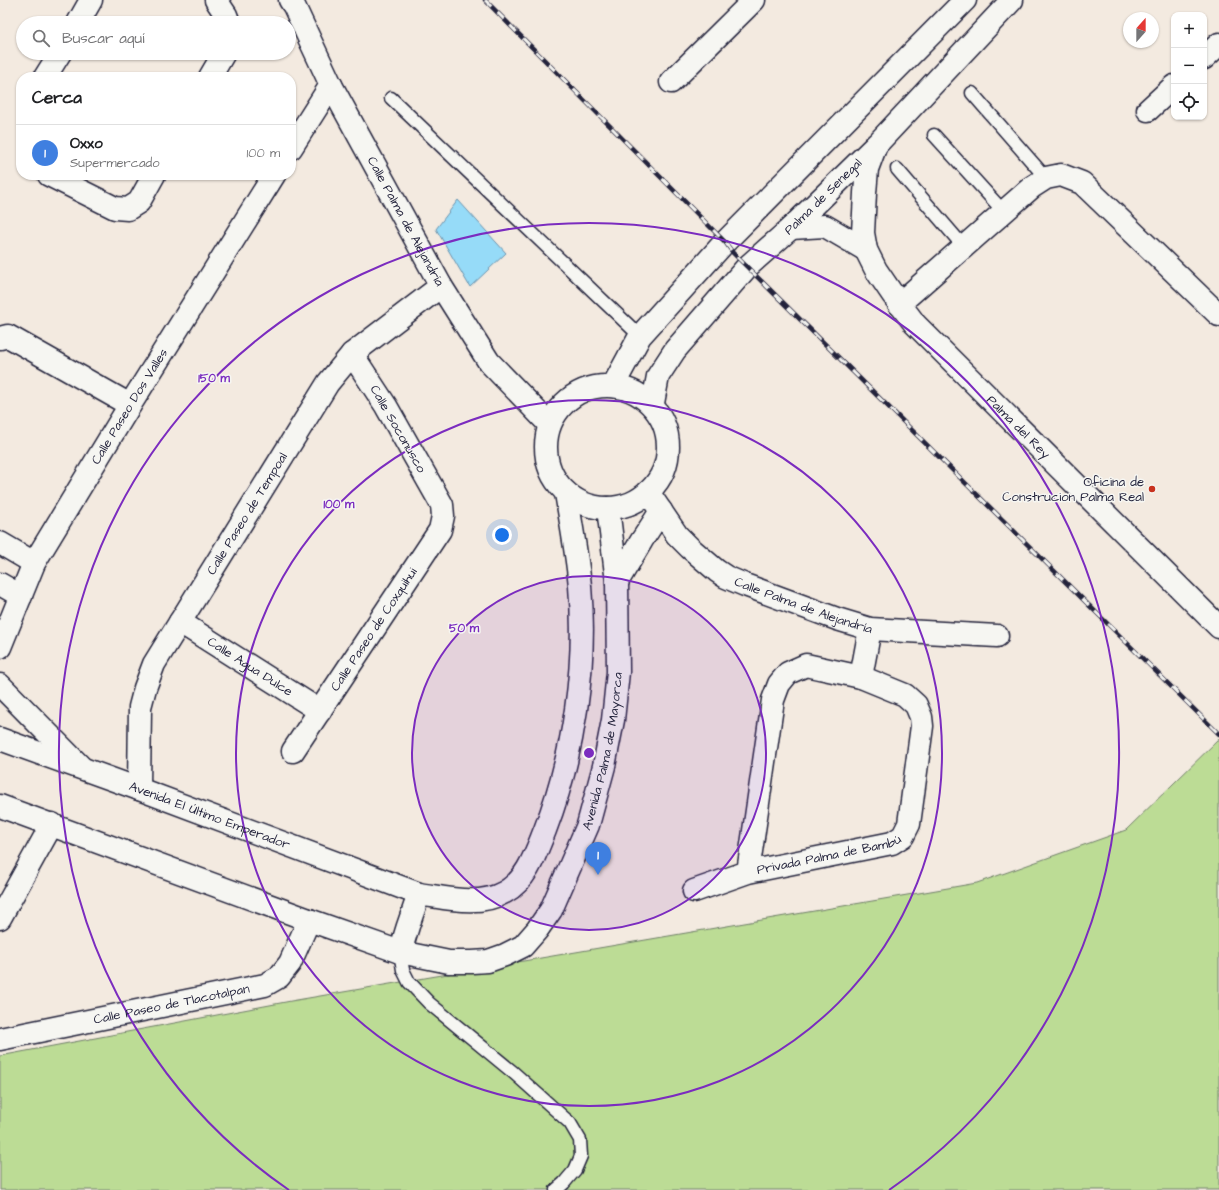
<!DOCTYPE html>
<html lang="es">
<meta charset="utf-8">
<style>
:root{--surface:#fff;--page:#f6f6f6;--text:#202124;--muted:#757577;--line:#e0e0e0;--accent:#c8321e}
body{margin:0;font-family:"Architects Daughter",sans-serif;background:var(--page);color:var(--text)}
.controls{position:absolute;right:12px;top:12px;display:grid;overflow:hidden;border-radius:8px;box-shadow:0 1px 3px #0004}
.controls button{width:36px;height:36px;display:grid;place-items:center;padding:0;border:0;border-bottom:1px solid var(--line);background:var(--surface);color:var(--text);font:20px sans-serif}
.compass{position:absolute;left:1123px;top:12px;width:36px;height:36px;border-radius:50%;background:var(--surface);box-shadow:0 1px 3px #0004;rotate:21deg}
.you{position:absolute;left:502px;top:535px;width:14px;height:14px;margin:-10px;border:3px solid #fff;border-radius:50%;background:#1a73e8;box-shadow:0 0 0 6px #1a73e833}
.badge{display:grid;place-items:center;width:26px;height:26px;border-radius:50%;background:var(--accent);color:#fff;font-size:13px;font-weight:700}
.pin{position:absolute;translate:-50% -33px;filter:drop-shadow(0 1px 2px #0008)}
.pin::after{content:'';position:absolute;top:21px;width:14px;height:12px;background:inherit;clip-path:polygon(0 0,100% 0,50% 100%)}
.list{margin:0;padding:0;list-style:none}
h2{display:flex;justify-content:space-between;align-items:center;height:52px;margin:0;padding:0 16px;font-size:17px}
h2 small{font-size:13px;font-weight:400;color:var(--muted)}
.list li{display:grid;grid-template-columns:26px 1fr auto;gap:12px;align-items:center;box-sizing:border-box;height:56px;padding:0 16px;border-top:1px solid var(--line)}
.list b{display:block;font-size:15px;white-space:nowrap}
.list p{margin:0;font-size:13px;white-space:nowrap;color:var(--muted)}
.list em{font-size:13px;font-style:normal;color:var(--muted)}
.icon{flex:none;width:22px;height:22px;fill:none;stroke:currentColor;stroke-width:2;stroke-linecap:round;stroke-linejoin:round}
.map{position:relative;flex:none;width:1219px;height:1190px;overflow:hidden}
.search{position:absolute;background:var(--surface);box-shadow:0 1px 3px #0004;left:16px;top:16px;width:280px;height:44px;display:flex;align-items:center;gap:10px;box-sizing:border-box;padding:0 14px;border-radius:22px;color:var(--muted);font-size:15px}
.panel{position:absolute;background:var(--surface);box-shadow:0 1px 3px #0004;left:16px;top:72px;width:280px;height:108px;border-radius:16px}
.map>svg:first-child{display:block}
</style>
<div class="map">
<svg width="1219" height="1190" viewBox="0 0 1219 1190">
<rect width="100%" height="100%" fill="#f3eae0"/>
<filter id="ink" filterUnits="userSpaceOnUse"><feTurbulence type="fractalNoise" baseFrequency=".025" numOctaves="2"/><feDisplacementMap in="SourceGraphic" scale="8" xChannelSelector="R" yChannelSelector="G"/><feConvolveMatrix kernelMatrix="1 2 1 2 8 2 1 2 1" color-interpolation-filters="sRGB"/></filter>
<g filter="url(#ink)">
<path fill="#bcdc95" stroke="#6f7f68" d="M 1219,739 L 1219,1190 L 0,1190 L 0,1056 L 291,1001 L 977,883 L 1126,830 Z"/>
<path fill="#96dbf8" stroke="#6891ac" d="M 458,200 L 506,253 L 470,287 L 436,229 Z"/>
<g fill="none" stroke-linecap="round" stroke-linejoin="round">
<g stroke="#22223b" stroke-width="15">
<g id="service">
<path d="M 972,93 L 1046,178"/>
<path d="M 391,98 L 640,336"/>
<path d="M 934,135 L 1004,212"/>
<path d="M 897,169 L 964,247"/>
<path d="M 400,952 L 403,970 L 409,982 L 429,1003 L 514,1073 L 570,1123 L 580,1140 L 581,1156 L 575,1170 L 564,1183 L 556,1190"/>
</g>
</g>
<g stroke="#22223b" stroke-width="25">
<g id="minor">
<path d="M 216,0 L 226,15 L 229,23"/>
<path id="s1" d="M 290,0 L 294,6 L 331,85 L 441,286 L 489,362 L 549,424"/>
<path d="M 78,23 L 91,0"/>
<path d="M 1204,58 L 1219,44"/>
<path d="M 45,77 L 60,53"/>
<path d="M 210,77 L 224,53"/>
<path d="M 671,82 L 754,0"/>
<path d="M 1148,110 L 1174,86"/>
<path id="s2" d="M 876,145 L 867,169 L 865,193 L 863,233 L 866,250 L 876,270 L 893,295 L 915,324 L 1219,627"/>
<path d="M 291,148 L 331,85"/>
<path d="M 49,175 L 115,208 L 128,209 L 139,202 L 154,175"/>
<path d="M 791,228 L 825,226 L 866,250"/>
<path d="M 899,304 L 1032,187 L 1046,178 L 1061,175 L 1082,183 L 1219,315"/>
<path d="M 0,338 L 8,336 L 130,405"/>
<path id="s3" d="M 648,492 L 677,535 L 690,548 L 717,571 L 726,577 L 745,585 L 837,619 L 870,629 L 997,636"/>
<path d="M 0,543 L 34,563"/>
<path d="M 0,584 L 21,596"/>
<path id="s4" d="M 180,622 L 320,711"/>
<path id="s5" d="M 0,647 L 34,563 L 130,405 L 274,175"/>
<path d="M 861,677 L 870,629"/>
<path d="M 0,685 L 81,767"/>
<path id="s6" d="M 293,751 L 440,530 L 443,516 L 442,505 L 386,406 L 352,354"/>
<path id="s7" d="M 139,789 L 140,707 L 145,688 L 154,664 L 328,383 L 352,354 L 441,286"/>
<path id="s8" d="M 694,891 L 748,872 L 892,843 L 903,836 L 909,824 L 922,726 L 921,717 L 916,705 L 905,695 L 861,677 L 806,665 L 788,673 L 779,684 L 773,700 L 748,872"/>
<path d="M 0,918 L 52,824"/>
</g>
</g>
<g stroke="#22223b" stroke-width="25">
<g id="tertiary">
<path d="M 613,386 L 640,336 L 725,242 L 965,0"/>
<circle cx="607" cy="447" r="61"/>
<path id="s9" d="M 653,403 L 658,376 L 675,350 L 747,267 L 791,228 L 876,145 L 1012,0"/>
<path d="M 617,582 L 642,540 L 661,511"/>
<path id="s10" d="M 0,739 L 139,789 L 419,894 C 447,898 479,907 505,892 C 528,879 536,852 545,830 C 574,755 587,665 580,586 C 577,555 571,523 566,493"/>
<path id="s11" d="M 0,806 L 309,920 L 400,952 L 449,962 L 472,962 L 488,961 L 505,955 L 523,946 L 537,930 L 551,910 L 588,825 L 604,766 L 613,720 L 618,672 L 617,582 L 608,508"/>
<path d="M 400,952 L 408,926 L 419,894"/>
<path id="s12" d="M 0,1039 L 265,985 L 279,977 L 290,963 L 309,920"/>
</g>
</g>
<use href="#service" stroke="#f6f6f2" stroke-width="12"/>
<use href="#minor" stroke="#f6f6f2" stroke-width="22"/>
<use href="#tertiary" stroke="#f6f6f2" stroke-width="22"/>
<g stroke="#22223b" stroke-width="4.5">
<path id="rail" d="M 485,0 L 725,242 L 733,253 L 1219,734"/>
</g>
<use href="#rail" stroke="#f6f6f2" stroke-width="3" stroke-dasharray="9" stroke-linecap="butt"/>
</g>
</g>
<circle cx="589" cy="753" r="177" fill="#7b2cbf" fill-opacity=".12"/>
<g fill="none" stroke="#7b2cbf" stroke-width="2">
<circle cx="589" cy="753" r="177"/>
<circle cx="589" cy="753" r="353"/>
<path d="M289 1190A530 530 0 1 1 889 1190"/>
</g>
<circle fill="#c8321e" stroke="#f6f6f2" stroke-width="1.5" cx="1152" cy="489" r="4"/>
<g text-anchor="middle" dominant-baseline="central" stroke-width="3" stroke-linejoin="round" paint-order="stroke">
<g font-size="13" fill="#22223b" stroke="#f6f6f2">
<text stroke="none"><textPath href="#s9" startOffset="272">Palma de Senegal</textPath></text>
<text stroke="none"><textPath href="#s1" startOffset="250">Calle Palma de Alejandría</textPath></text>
<text stroke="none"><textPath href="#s5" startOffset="274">Calle Paseo Dos Valles</textPath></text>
<text stroke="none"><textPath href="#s2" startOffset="342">Palma del Rey</textPath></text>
<text transform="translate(398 429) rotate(60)">Calle Soconusco</text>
<text stroke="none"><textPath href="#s7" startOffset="304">Calle Paseo de Tempoal</textPath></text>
<text stroke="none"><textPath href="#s3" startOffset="199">Calle Palma de Alejandría</textPath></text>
<text stroke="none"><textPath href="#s6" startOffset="146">Calle Paseo de Coxquihui</textPath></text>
<text stroke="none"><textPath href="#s4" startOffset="83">Calle Agua Dulce</textPath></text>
<text stroke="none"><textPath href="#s11" startOffset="767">Avenida Palma de Mayorca</textPath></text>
<text stroke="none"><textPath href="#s10" startOffset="223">Avenida El Último Emperador</textPath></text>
<text stroke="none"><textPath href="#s8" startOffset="140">Privada Palma de Bambú</textPath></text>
<text stroke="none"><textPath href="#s12" startOffset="175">Calle Paseo de Tlacotalpan</textPath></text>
</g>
<g font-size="13" fill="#22223b" stroke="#f6f6f2" text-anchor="end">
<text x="1144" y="482">Oficina de<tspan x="1144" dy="15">Construcion Palma Real</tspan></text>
</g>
</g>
<circle cx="589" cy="753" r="6" fill="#7b2cbf" stroke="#f6f6f2" stroke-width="2"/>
<g font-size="12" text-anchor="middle" font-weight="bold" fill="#7b2cbf" stroke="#f6f6f2" stroke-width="3" stroke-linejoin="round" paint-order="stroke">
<text x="214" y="382">150 m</text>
<text x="339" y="508">100 m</text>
<text x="464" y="632">50 m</text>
</g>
</svg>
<div class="controls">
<button>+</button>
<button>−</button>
<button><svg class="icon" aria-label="locate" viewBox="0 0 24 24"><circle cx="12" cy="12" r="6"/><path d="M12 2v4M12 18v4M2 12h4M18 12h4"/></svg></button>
</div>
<svg class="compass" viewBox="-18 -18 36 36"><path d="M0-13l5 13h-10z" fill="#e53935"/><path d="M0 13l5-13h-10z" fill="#757577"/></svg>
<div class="you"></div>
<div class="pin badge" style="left:598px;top:875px;background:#3f7fe0">1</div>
<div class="search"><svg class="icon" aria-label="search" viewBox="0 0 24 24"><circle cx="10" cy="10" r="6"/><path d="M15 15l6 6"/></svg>Buscar aquí</div>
<section class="panel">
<h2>Cerca<small></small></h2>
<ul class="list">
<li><span class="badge" style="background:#3f7fe0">1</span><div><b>Oxxo</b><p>Supermercado</p></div><em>100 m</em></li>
</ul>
</section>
</div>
